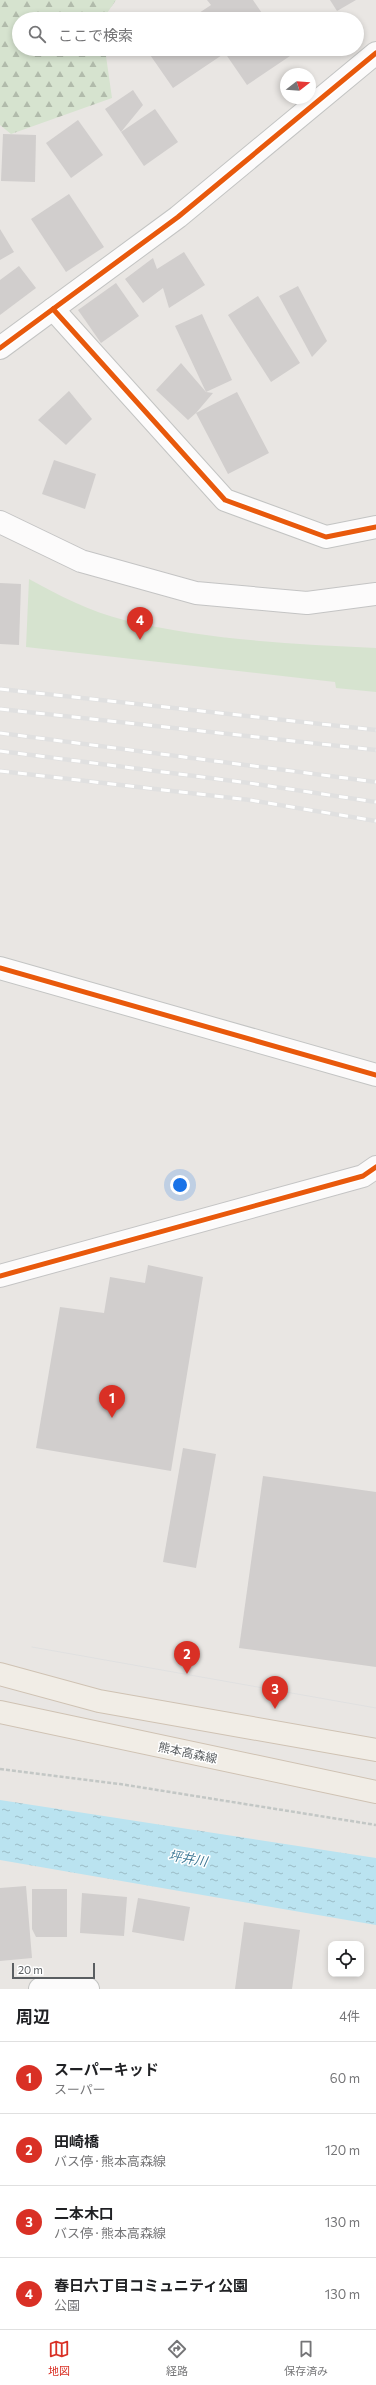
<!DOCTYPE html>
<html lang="ja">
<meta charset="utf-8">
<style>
:root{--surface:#fff;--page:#f6f6f6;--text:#202124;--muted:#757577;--line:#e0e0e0;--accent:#d93025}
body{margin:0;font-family:Commissioner,"Noto Sans JP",sans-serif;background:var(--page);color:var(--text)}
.controls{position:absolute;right:12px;bottom:12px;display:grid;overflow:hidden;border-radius:8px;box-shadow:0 2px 6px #0003}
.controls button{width:36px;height:36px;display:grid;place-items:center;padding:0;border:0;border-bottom:1px solid var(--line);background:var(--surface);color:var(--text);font:20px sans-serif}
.compass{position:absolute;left:280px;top:68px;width:36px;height:36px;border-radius:50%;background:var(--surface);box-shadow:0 2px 6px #0003;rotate:73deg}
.scale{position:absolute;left:12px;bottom:10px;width:83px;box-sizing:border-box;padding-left:4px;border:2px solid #5a5e61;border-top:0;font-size:11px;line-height:14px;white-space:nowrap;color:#5a5e61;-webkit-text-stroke:3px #fff;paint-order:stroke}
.you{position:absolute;left:180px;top:1185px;width:14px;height:14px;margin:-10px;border:3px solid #fff;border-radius:50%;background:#1a73e8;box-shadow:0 0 0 6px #1a73e833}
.badge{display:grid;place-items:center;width:26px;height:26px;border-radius:50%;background:var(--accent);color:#fff;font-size:13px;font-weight:700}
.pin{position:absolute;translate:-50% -33px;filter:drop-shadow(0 1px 2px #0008)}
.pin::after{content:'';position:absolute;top:21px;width:14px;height:12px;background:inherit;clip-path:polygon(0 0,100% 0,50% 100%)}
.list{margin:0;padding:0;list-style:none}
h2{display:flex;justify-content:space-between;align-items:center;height:52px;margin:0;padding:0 16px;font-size:17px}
h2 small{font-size:13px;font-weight:400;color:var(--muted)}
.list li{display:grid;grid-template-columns:26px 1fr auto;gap:12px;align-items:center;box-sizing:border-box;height:72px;padding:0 16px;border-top:1px solid var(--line)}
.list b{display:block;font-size:15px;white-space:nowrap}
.list p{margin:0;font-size:13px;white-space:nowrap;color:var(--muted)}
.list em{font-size:13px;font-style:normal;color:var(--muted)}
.icon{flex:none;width:22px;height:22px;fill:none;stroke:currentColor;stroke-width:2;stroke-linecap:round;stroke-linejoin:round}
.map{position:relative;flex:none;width:376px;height:1989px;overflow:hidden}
.search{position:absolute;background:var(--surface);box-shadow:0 2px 6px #0003;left:12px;right:12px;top:12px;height:44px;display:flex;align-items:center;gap:10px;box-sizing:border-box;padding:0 14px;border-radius:22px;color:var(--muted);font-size:15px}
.sheet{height:340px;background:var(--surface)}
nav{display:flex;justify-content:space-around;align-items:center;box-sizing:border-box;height:56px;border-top:1px solid var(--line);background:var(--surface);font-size:11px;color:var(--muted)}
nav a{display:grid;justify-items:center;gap:2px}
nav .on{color:var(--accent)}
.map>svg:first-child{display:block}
</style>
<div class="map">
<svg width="376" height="1989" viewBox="0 0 376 1989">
<defs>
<pattern id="forest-firs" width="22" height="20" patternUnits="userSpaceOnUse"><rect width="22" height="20" fill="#d6e3cf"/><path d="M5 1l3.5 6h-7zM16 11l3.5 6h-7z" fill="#b1bbab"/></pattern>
<pattern id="water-ripples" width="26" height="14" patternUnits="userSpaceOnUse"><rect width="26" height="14" fill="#bae3f0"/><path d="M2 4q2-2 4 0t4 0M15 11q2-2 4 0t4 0" fill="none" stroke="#9abbc6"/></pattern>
</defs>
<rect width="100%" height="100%" fill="#e9e6e3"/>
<path fill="#d6e3cf" d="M 29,579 C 58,595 91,612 124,620 C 206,640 292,644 376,648 L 376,692 L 336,688 L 335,682 L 26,647 Z"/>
<path fill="url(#forest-firs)" d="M 0,0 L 116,0 L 103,19 L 19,19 L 19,49 L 105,49 L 112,98 L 11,134 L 0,125 Z"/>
<path fill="url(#water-ripples)" d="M 0,1800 L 376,1858 L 376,1925 L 0,1860 Z"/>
<g fill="#d1cecd">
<path d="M 207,0 L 253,0 L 266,19 L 190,19 L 211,5 Z"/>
<path d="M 330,0 L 356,0 L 337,11 Z"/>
<path d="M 146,49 L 286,49 L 290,56 L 247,85 L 225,53 L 173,88 Z"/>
<path d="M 133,90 L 143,105 L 121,132 L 105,109 Z"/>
<path d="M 155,109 L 178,142 L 144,166 L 121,132 Z"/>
<path d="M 78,120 L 103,155 L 71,178 L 46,143 Z"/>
<path d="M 3,134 L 36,135 L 35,182 L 1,181 Z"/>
<path d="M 69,194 L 104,247 L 66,272 L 31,219 Z"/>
<path d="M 0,229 L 14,252 L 0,260 Z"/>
<path d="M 184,252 L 205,285 L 169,308 L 163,288 L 143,303 L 125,279 L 153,258 L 157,269 Z"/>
<path d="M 19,266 L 36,288 L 0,315 L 0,280 Z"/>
<path d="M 116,283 L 139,316 L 101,343 L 78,310 Z"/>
<path d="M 298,286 L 327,341 L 312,357 L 279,296 Z"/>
<path d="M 258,296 L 300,363 L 271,382 L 228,315 Z"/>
<path d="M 202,314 L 232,380 L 206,392 L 175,326 Z"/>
<path d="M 181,363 L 206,392 L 213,393 L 196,413 L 237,392 L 269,453 L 228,474 L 196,413 L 188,420 L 156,390 Z"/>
<path d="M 69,391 L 92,419 L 66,445 L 38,420 Z"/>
<path d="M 54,460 L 96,474 L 85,509 L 42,494 Z"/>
<path d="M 0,583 L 21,584 L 19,645 L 0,644 Z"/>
<path d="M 148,1265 L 203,1277 L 171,1471 L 36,1448 L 60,1307 L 104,1313 L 110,1277 L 145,1283 Z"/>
<path d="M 183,1448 L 216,1454 L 196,1568 L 163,1562 Z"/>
<path d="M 263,1476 L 376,1492 L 376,1667 L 239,1648 Z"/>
<path d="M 26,1886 L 32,1958 L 0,1961 L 0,1888 Z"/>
<path d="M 32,1889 L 67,1889 L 67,1937 L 36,1937 L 32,1929 Z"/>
<path d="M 82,1893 L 127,1897 L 124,1936 L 80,1933 Z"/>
<path d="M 138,1898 L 190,1907 L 184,1941 L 132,1932 Z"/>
<path d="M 244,1922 L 300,1930 L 292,1989 L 235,1989 Z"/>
</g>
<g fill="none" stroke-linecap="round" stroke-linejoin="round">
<g stroke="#c3c4c3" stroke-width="24">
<g id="street">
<path d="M 53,309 L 225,500 L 326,537 L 376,527"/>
<path d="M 0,348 L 178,217 L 376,53"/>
<path d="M 0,968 L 376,1075"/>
<path d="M 40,1989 L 88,1989"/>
</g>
</g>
<g stroke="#c4c4c4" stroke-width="24">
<g id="secondary">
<path d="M 0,522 L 81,561 L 196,593 L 307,603 L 376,594"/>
<path d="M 0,1276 L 363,1176 L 376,1167"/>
</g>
</g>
<g stroke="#cfc2b3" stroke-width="24">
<g id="primary">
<path d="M 0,1674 L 99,1701 L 376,1750"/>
<path d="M 0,1712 L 376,1792"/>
</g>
</g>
<path stroke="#c3c7c5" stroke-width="2.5" stroke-dasharray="4 2" stroke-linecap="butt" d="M 0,1769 L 120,1784 L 376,1825"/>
<use href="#street" stroke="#fcfbfb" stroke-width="22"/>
<use href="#secondary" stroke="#fcfbfb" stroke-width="22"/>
<use href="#primary" stroke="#f1ede6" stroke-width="22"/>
<path stroke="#e0e0e0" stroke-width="1" d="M 32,1647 L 376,1708"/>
<g stroke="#e0e0e0" stroke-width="4.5">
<g id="rail">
<path d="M 0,689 L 376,730"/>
<path d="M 0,709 L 376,750"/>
<path d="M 0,733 L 376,782"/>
<path d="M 0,751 L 249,783 L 376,802"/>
<path d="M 0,771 L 250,800 L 376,821"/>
</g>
</g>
<use href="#rail" stroke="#fff" stroke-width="3" stroke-dasharray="9" stroke-linecap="butt"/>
<g stroke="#fff" stroke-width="8">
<g id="cycleway">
<path d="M 53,309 L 225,500 L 326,537 L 376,527"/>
<path d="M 0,348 L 178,217 L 376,53"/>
<path d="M 0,968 L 376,1075"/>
<path d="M 0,1276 L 363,1176 L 376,1167"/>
</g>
</g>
<use href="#cycleway" stroke="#e8590c" stroke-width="5"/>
</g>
<g text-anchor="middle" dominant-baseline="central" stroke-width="3" stroke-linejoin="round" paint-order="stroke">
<g font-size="12" fill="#5a5e61" stroke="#fff">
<text transform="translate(188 1752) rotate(12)">熊本高森線</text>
</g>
<g font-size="13" font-style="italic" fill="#407a96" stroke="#fff">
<text transform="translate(188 1858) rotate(10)">坪井川</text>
</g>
</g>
</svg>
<div class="controls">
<button><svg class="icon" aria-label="locate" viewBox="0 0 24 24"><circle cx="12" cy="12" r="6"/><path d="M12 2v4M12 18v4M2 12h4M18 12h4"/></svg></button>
</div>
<svg class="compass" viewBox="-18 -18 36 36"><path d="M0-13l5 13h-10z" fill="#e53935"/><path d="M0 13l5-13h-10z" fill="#757577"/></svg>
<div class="scale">20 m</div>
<div class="you"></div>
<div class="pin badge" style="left:112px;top:1418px">1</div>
<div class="pin badge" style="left:187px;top:1674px">2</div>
<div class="pin badge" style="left:275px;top:1709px">3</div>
<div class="pin badge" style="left:140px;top:640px">4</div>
<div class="search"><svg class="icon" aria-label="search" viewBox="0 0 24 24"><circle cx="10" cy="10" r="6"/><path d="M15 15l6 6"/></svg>ここで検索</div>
</div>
<section class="sheet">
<h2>周辺<small>4件</small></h2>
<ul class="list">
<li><span class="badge">1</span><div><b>スーパーキッド</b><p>スーパー</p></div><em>60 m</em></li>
<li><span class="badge">2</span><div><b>田崎橋</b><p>バス停 · 熊本高森線</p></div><em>120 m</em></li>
<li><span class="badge">3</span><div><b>二本木口</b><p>バス停 · 熊本高森線</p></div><em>130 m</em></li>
<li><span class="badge">4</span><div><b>春日六丁目コミュニティ公園</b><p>公園</p></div><em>130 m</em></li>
</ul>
</section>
<nav>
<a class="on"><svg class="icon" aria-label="map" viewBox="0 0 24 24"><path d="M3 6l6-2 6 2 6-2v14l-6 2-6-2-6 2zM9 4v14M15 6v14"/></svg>地図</a>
<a><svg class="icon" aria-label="directions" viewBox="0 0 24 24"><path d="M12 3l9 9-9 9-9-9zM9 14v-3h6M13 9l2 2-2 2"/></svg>経路</a>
<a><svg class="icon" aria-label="saved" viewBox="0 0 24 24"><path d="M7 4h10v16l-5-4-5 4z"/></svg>保存済み</a>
</nav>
